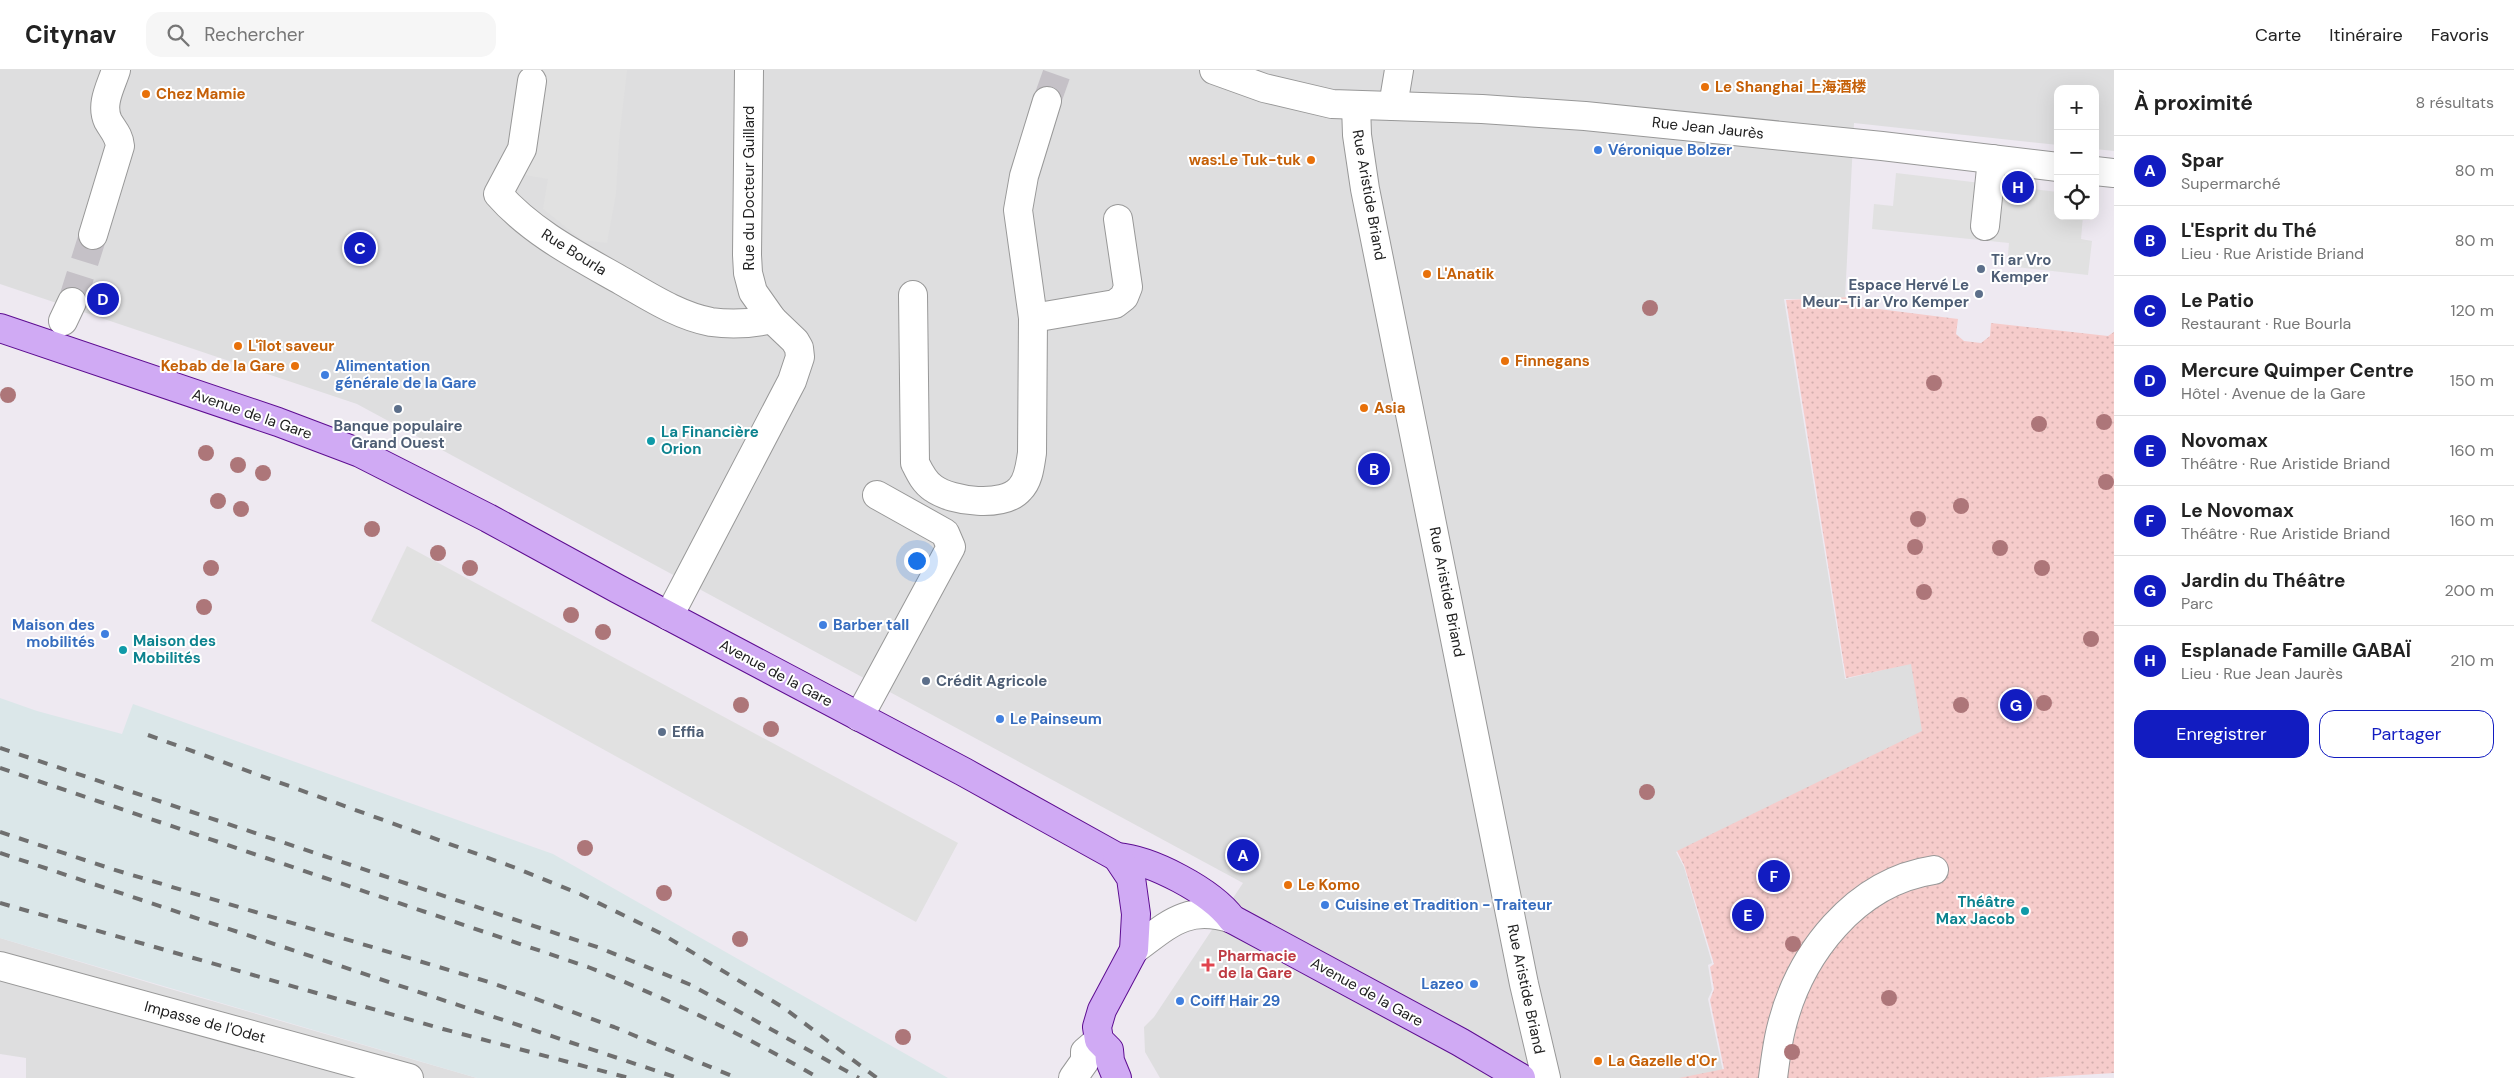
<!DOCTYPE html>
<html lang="fr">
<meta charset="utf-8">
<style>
:root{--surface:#fff;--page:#f6f6f6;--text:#222;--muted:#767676;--line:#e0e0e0;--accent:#121cc1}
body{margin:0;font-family:"DM Sans","Noto Sans SC",sans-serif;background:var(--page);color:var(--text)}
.controls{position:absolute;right:15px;top:15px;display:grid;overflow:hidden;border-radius:10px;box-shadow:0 5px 20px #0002}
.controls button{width:45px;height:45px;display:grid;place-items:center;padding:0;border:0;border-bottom:1px solid var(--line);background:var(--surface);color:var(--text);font:25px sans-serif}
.you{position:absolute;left:916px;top:490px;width:18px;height:18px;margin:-12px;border:4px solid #fff;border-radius:50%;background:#1a73e8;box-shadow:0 0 0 8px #1a73e833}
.badge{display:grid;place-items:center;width:32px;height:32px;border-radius:50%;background:var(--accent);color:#fff;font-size:16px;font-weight:700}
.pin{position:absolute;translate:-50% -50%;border:2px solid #fff;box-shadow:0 1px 5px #0006}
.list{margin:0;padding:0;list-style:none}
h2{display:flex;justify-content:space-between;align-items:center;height:65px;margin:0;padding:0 20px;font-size:21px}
h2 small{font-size:16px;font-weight:400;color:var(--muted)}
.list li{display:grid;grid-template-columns:32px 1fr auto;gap:15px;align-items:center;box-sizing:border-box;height:70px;padding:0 20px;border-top:1px solid var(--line)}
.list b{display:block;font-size:19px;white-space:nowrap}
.list p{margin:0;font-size:16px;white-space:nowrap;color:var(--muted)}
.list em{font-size:16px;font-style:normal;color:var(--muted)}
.actions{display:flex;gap:10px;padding:15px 20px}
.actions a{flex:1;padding:11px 0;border:1px solid var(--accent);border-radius:15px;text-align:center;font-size:18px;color:var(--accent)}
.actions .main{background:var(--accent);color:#fff}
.icon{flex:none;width:28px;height:28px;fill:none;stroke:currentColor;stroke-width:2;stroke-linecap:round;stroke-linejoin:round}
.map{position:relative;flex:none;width:2114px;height:1008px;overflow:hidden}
header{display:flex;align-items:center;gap:30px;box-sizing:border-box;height:70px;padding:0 25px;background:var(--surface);border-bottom:1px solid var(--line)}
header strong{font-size:24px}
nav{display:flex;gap:28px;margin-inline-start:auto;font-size:18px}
.search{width:350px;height:45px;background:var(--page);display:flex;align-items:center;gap:12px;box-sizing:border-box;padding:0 18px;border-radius:15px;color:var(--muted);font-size:19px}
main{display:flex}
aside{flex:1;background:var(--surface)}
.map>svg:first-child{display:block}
</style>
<header>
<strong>Citynav</strong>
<div class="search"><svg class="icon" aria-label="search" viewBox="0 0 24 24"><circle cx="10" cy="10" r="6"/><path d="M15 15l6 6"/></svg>Rechercher</div>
<nav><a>Carte</a><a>Itinéraire</a><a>Favoris</a></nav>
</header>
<main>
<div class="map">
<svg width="2114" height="1008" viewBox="0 0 2114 1008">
<defs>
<pattern id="park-dots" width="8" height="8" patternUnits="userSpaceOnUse" patternTransform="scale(1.25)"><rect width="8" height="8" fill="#f6cccb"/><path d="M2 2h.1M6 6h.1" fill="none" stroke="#d3afae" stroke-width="1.8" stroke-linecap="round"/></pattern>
</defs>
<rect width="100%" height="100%" fill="#eee9f1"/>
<g fill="#dededf">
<path d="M 0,0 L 2114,0 L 2114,81 L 2095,79 L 2095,19 L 2058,19 L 2058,75 L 1854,53 L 1845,229 L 1784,229 L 1845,609 L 1912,593 L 1925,664 L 1676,782 L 1684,797 L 1712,893 L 1708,895 L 1712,920 L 1708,929 L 1723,1002 L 1687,1008 L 1160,1008 L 1145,982 L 1144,957 L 1154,947 L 1243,813 L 357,334 L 0,214 Z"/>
<path d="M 0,868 L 160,916 L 477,1008 L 26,1008 L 26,988 L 0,984 Z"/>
</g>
<path fill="#dbe7e9" d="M 0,628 L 37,641 L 122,664 L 133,634 L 553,784 L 948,1008 L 477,1008 L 0,868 Z"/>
<path fill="url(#park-dots)" d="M 1852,227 L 1855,236 L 1958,249 L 1956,264 L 1964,271 L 1981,273 L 1990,266 L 1991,253 L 2108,266 L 2114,262 L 2114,1003 L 2030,1008 L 1679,1008 L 1724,999 L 1710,930 L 1714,919 L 1710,897 L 1714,894 L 1684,795 L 1677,781 L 1922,661 L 1911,594 L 1846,608 L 1786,230 Z"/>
<g fill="#e1e1e1">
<path d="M 537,0 L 627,0 L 619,71 L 616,124 L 607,173 L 582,170 L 543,139 L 548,109 L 525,105 Z"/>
<path d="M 1896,103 L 2058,122 L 2058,146 L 2083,146 L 2081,169 L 2092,171 L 2088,205 L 2007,196 L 2009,173 L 1872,159 L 1874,134 L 1893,136 Z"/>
<path d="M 407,476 L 958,773 L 916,852 L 371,551 Z"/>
</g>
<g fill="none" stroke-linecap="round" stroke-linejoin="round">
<g stroke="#c5c1c7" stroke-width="28" stroke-dasharray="28 14" stroke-linecap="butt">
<path d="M 1047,31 L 1058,0"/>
<path d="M 72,232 L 93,165"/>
</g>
<g stroke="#989898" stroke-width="30">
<g id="minor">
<path d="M 1214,0 L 1264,18 L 1332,34 L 1482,39 L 1585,46 L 1882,76 L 2058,97"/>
<path d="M 532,11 L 522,79 L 498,124 C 531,162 578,186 622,211 C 650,227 679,246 711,252 C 732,255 751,254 772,249"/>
<path d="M 1356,35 L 1357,65 L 1365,119 L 1524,914 L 1546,1008"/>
<path d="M 1393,36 L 1399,0"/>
<path d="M 2095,101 L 2114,103"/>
<path d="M 1985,156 L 1992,89"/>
<path d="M 93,165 L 120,76 C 119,65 113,60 108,51 C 100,34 111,16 116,0"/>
<path d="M 913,225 L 915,393 C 920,403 924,412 933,418 C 952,432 1004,438 1020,419 C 1029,410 1030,395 1032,383 L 1033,248 L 1018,140 L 1024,106 L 1047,31"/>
<path d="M 1033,248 L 1115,234 L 1124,227 L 1128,217 L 1118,149"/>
<path d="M 63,251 L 72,232"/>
<path d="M 669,546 L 792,311 L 800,287 L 799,278 L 795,271 L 772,249 L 753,222 L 748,203 L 747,185 L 749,0"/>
<path d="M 859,647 L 951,477 L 945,463 L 877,425"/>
<path d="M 1134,880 C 1168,855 1187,834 1232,849"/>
<path d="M 0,896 L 409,1008"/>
<path d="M 1073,1008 L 1085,991 L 1085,982 L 1099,970"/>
<path d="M 1773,1008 C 1775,992 1777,975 1781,959 C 1799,884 1855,812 1934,800"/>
</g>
</g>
<g stroke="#5d0d91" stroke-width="30">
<g id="major">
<path d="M 0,258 L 278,352 L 360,383 L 488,448 L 618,519 L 964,702 L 1117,787 C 1152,790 1211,821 1232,849 L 1460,972 L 1521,1008"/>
<path d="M 1117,787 L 1131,808 L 1136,844 L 1134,880 L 1102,940 L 1097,957 L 1099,970 L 1109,980 L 1110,991 L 1117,1008"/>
</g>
</g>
<use href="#minor" stroke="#fff" stroke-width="28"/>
<use href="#major" stroke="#d0aaf4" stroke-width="28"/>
<g stroke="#6f6f6f" stroke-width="4" stroke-dasharray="10 10" stroke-linecap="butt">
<path d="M 148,665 L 516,798 L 580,824 L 662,864 L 784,938 L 877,1008"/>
<path d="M 0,678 L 600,878 L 691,915 L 859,1008"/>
<path d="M 0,698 L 588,897 C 668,929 744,965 819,1008"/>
<path d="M 0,762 L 112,799 L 492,913 L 614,957 L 737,1008"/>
<path d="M 0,783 L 678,1008"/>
<path d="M 0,833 L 443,959 L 629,1008"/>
</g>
</g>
<g fill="#ad7679">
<circle cx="1650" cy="238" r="8"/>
<circle cx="1934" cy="313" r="8"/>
<circle cx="8" cy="325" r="8"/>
<circle cx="2104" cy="352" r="8"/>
<circle cx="2039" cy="354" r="8"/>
<circle cx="206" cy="383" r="8"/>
<circle cx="238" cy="395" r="8"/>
<circle cx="263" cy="403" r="8"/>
<circle cx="2106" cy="412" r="8"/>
<circle cx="218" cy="431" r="8"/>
<circle cx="1961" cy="436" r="8"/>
<circle cx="241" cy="439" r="8"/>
<circle cx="1918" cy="449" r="8"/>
<circle cx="372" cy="459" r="8"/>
<circle cx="1915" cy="477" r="8"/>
<circle cx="2000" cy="478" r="8"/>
<circle cx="438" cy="483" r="8"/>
<circle cx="211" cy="498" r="8"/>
<circle cx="470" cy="498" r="8"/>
<circle cx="2042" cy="498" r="8"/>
<circle cx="1924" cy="522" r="8"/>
<circle cx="204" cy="537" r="8"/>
<circle cx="571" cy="545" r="8"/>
<circle cx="603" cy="562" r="8"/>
<circle cx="2091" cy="569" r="8"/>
<circle cx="2044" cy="633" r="8"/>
<circle cx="741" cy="635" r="8"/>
<circle cx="1961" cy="635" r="8"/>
<circle cx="771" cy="659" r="8"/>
<circle cx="1647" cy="722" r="8"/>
<circle cx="585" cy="778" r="8"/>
<circle cx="664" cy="823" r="8"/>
<circle cx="740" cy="869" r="8"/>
<circle cx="1793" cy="874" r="8"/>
<circle cx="1889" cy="928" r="8"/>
<circle cx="903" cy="967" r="8"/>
<circle cx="1792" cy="982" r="8"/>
</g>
<g fill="#e8710a" stroke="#fff" stroke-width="2">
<circle cx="1705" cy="17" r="5"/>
<circle cx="146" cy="24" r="5"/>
<circle cx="1311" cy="90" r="5"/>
<circle cx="1427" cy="204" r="5"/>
<circle cx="238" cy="276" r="5"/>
<circle cx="1505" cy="291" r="5"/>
<circle cx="295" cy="296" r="5"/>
<circle cx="1364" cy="338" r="5"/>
<circle cx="1288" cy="815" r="5"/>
<circle cx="1598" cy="991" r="5"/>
</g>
<g fill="#3f7fe0" stroke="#fff" stroke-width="2">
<circle cx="1598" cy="80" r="5"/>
<circle cx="325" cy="305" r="5"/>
<circle cx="823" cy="555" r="5"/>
<circle cx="105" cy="564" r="5"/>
<circle cx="1000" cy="649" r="5"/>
<circle cx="1325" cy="835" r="5"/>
<circle cx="1474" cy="914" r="5"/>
<circle cx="1180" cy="931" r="5"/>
</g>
<g fill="#5c6f8a" stroke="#fff" stroke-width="2">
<circle cx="1981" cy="199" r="5"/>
<circle cx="1979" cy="224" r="5"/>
<circle cx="398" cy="339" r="5"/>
<circle cx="926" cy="611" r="5"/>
<circle cx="662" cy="662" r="5"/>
</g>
<g fill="#0f9aa8" stroke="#fff" stroke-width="2">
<circle cx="651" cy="371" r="5"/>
<circle cx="123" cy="580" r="5"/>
<circle cx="2025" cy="841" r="5"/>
</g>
<path fill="#e0444e" stroke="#fff" stroke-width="2" d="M1205.5 887.5h5v5h5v5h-5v5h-5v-5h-5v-5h5z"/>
<g text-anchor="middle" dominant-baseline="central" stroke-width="4" stroke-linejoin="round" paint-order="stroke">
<g font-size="15" font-weight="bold" fill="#c56008" stroke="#fff" text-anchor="start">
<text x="1715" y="17">Le Shanghai 上海酒楼</text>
<text x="156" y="24">Chez Mamie</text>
<text x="1301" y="90" text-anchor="end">was:Le Tuk-tuk</text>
<text x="1437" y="204">L'Anatik</text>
<text x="248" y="276">L'îlot saveur</text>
<text x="1515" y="291">Finnegans</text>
<text x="285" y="296" text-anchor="end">Kebab de la Gare</text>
<text x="1374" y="338">Asia</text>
<text x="1298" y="815">Le Komo</text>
<text x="1608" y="991">La Gazelle d'Or</text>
</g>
<g font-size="15" fill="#212121" stroke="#fff">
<text transform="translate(1708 58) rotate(6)">Rue Jean Jaurès</text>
<text transform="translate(749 118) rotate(-90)">Rue du Docteur Guillard</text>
<text transform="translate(1369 125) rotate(80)">Rue Aristide Briand</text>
<text transform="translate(574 182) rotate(32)">Rue Bourla</text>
<text transform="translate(252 344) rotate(19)">Avenue de la Gare</text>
<text transform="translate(1447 522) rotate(79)">Rue Aristide Briand</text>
<text transform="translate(776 603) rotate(28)">Avenue de la Gare</text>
<text transform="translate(1526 919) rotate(78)">Rue Aristide Briand</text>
<text transform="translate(1367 922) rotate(29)">Avenue de la Gare</text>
<text transform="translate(205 952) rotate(15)">Impasse de l'Odet</text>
</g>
<g font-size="15" font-weight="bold" fill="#366cbe" stroke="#fff" text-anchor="start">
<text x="1608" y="80">Véronique Bolzer</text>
<text x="335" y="296">Alimentation<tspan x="335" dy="17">générale de la Gare</tspan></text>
<text x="95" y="555" text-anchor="end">Maison des<tspan x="95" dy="17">mobilités</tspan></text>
<text x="833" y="555">Barber tall</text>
<text x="1010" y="649">Le Painseum</text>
<text x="1335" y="835">Cuisine et Tradition - Traiteur</text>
<text x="1464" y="914" text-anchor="end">Lazeo</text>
<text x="1190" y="931">Coiff Hair 29</text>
</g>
<g font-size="15" font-weight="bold" fill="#4e5e75" stroke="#fff" text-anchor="start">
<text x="1991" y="190">Ti ar Vro<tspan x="1991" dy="17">Kemper</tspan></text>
<text x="1969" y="215" text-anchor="end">Espace Hervé Le<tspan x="1969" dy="17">Meur-Ti ar Vro Kemper</tspan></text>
<text x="398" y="356" text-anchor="middle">Banque populaire<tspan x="398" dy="17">Grand Ouest</tspan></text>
<text x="936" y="611">Crédit Agricole</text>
<text x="672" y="662">Effia</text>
</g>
<g font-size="15" font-weight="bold" fill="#0d838f" stroke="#fff" text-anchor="start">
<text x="661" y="362">La Financière<tspan x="661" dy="17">Orion</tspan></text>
<text x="133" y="571">Maison des<tspan x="133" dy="17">Mobilités</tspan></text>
<text x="2015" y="832" text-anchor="end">Théâtre<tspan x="2015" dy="17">Max Jacob</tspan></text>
</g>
<g font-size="15" font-weight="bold" fill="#be3a42" stroke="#fff" text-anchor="start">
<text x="1218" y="886">Pharmacie<tspan x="1218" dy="17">de la Gare</tspan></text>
</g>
</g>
</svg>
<div class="controls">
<button>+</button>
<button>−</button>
<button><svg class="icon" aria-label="locate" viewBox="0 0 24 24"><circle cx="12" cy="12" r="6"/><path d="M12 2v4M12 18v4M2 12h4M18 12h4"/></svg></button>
</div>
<div class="you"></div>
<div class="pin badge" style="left:1243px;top:785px">A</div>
<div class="pin badge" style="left:1374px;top:399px">B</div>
<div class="pin badge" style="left:360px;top:178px">C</div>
<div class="pin badge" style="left:103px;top:229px">D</div>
<div class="pin badge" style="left:1748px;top:845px">E</div>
<div class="pin badge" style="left:1774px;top:806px">F</div>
<div class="pin badge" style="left:2016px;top:635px">G</div>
<div class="pin badge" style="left:2018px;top:117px">H</div>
</div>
<aside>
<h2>À proximité<small>8 résultats</small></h2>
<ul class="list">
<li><span class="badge">A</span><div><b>Spar</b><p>Supermarché</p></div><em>80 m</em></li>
<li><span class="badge">B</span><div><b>L'Esprit du Thé</b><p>Lieu · Rue Aristide Briand</p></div><em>80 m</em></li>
<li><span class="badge">C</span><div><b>Le Patio</b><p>Restaurant · Rue Bourla</p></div><em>120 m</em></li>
<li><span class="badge">D</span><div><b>Mercure Quimper Centre</b><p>Hôtel · Avenue de la Gare</p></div><em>150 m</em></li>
<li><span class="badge">E</span><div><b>Novomax</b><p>Théâtre · Rue Aristide Briand</p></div><em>160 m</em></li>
<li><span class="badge">F</span><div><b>Le Novomax</b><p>Théâtre · Rue Aristide Briand</p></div><em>160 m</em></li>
<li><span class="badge">G</span><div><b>Jardin du Théâtre</b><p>Parc</p></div><em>200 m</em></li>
<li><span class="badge">H</span><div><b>Esplanade Famille GABAÏ</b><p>Lieu · Rue Jean Jaurès</p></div><em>210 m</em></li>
</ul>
<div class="actions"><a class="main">Enregistrer</a><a>Partager</a></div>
</aside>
</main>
